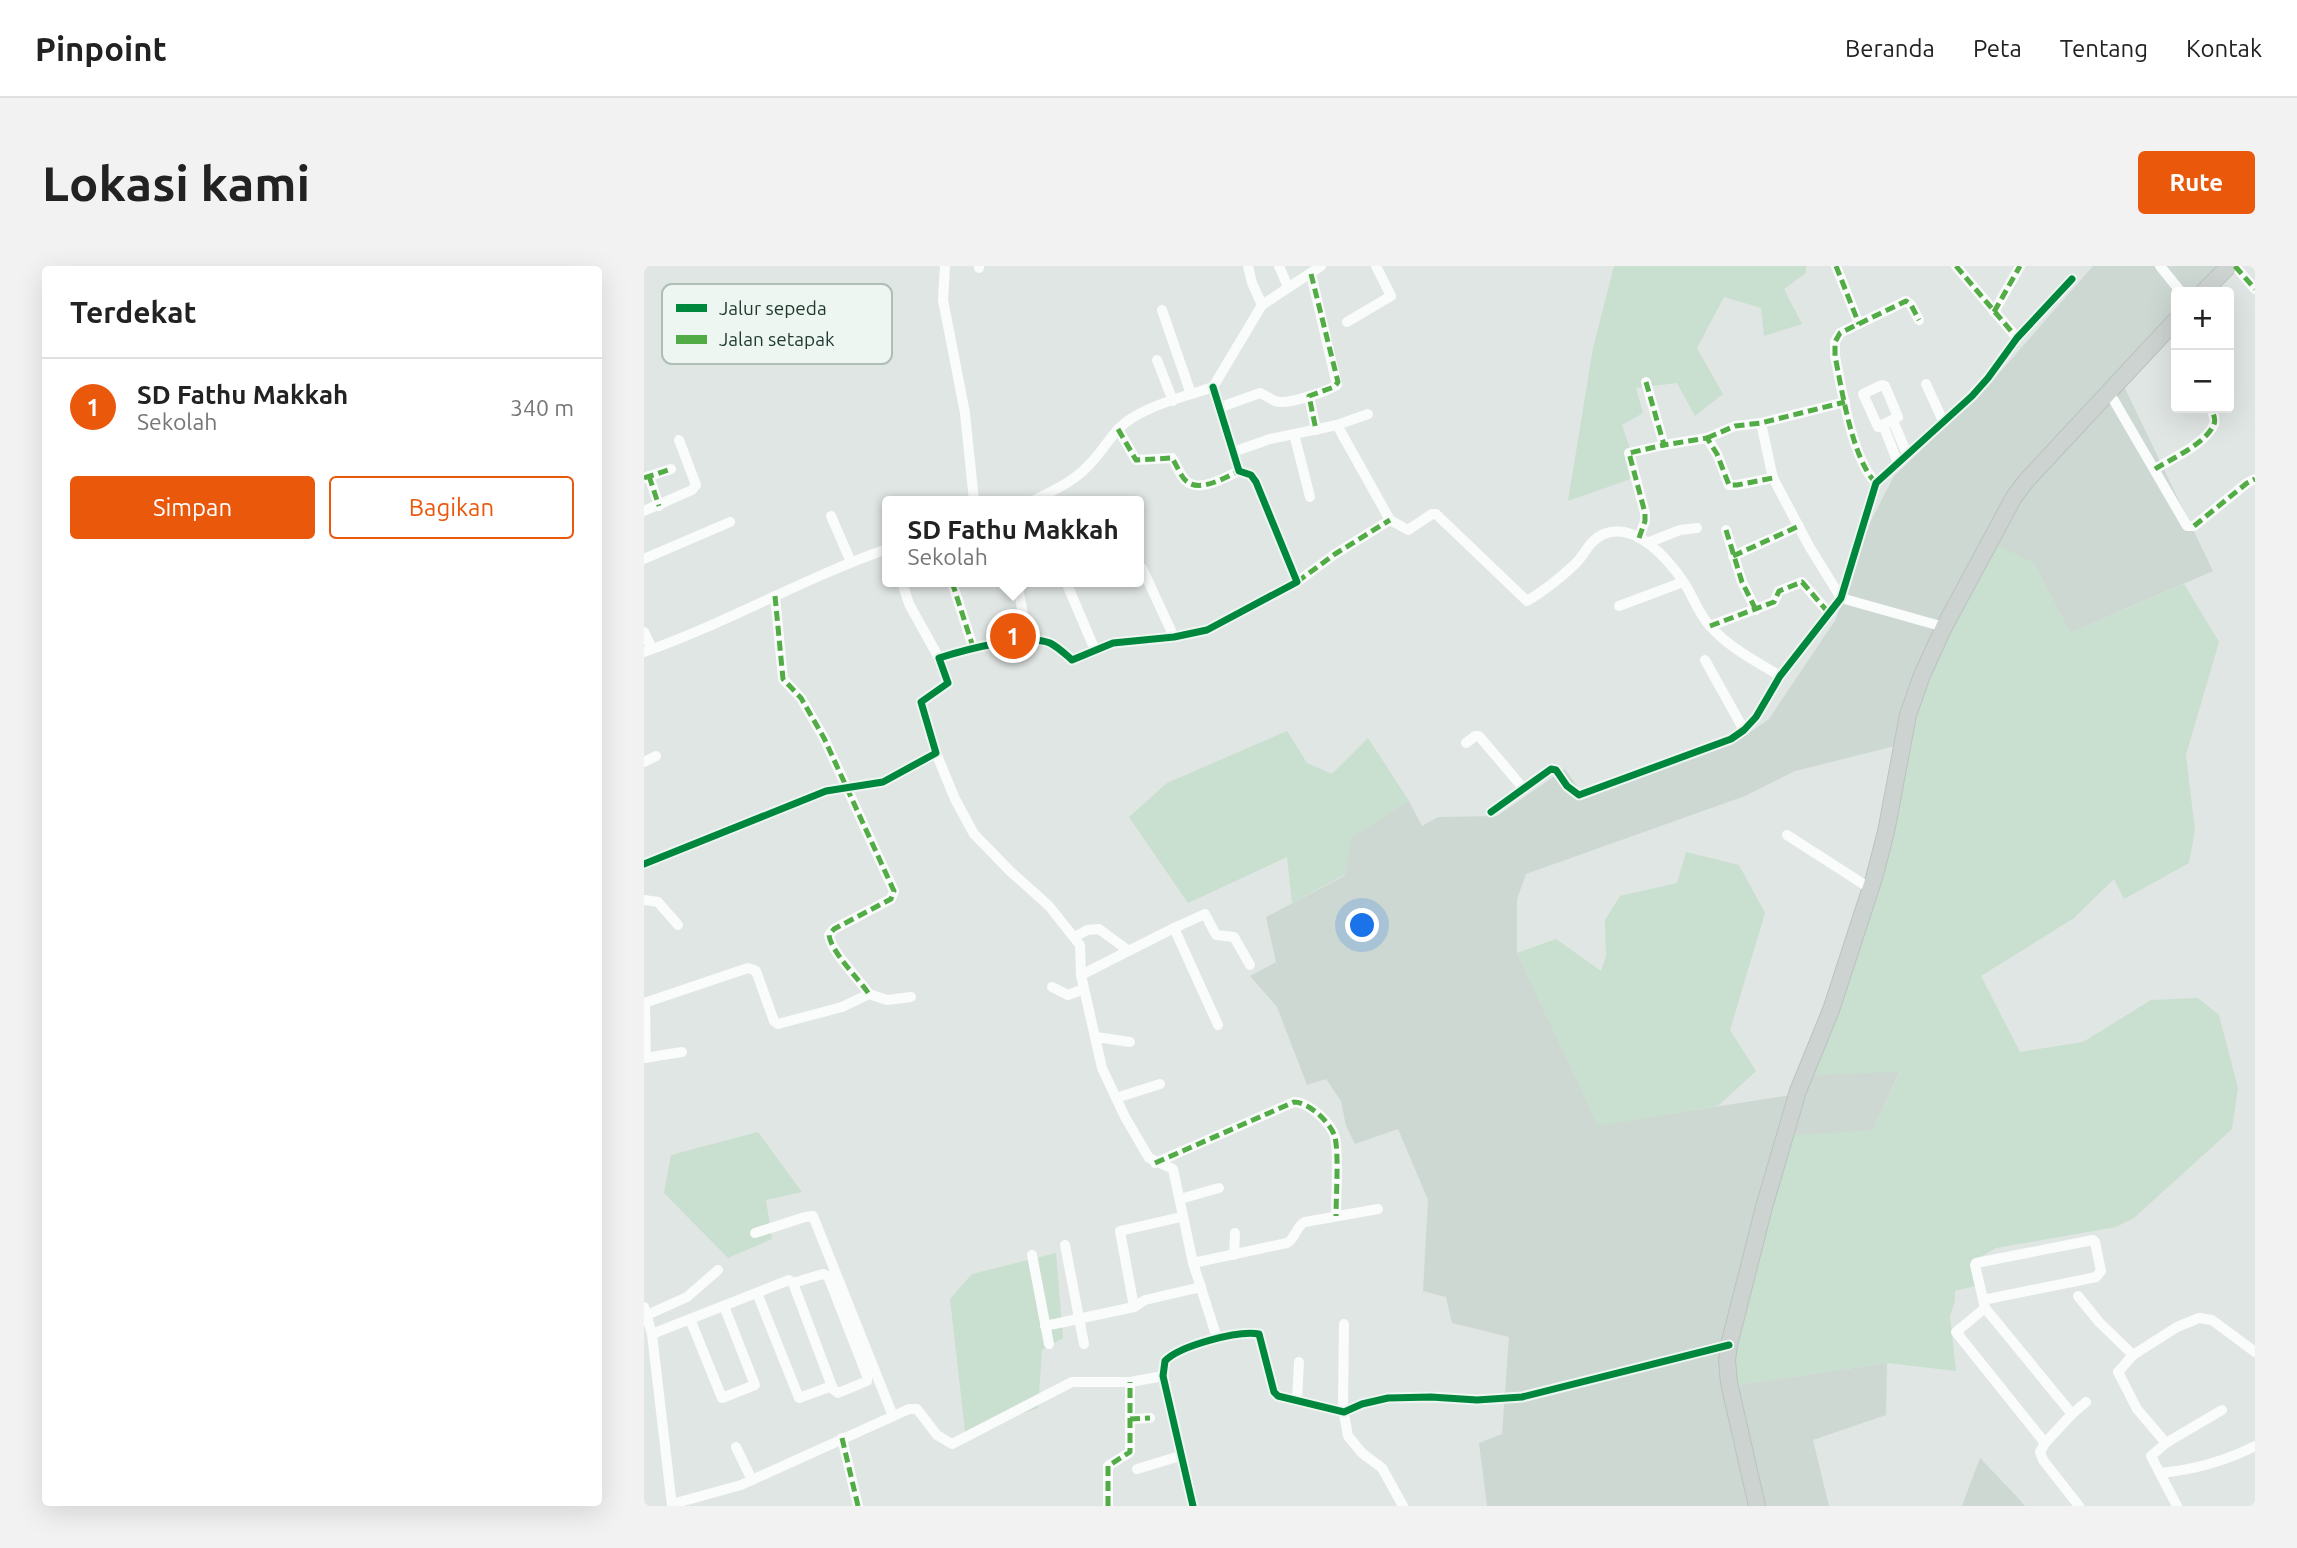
<!DOCTYPE html>
<html lang="id">
<meta charset="utf-8">
<style>
:root{--surface:#fff;--page:#f2f2f2;--text:#222;--muted:#767676;--line:#e0e0e0;--accent:#ea580c}
body{margin:0;font-family:Ubuntu,sans-serif;background:var(--page);color:var(--text)}
.controls{position:absolute;right:21px;top:21px;display:grid;overflow:hidden;border-radius:7px;box-shadow:0 7px 28px #0002}
.controls button{width:63px;height:63px;display:grid;place-items:center;padding:0;border:0;border-bottom:2px solid var(--line);background:var(--surface);color:var(--text);font:35px sans-serif}
.you{position:absolute;left:719px;top:660px;width:24px;height:24px;margin:-18px;border:5px solid #fff;border-radius:50%;background:#1a73e8;box-shadow:0 0 0 10px #1a73e833}
.badge{display:grid;place-items:center;width:46px;height:46px;border-radius:50%;background:var(--accent);color:#fff;font-size:23px;font-weight:700}
.pin{position:absolute;translate:-50% -50%;border:4px solid #fff;box-shadow:0 2px 7px #0006}
.popup{position:absolute;left:238px;top:230px;width:262px;height:91px;box-sizing:border-box;display:grid;place-content:center;border-radius:7px;background:var(--surface);filter:drop-shadow(0 2px 5px #0005);font-size:23px;white-space:nowrap;color:var(--muted)}
.popup b{font-size:26px;color:var(--text)}
.popup::after{content:'';position:absolute;left:50%;top:100%;margin-left:-14px;border:14px solid transparent;border-top-color:var(--surface)}
.list{margin:0;padding:0;list-style:none}
h2{display:flex;justify-content:space-between;align-items:center;height:91px;margin:0;padding:0 28px;font-size:30px}
h2 small{font-size:23px;font-weight:400;color:var(--muted)}
.list li{display:grid;grid-template-columns:46px 1fr auto;gap:21px;align-items:center;box-sizing:border-box;height:98px;padding:0 28px;border-top:2px solid var(--line)}
.list b{display:block;font-size:26px;white-space:nowrap}
.list p{margin:0;font-size:23px;white-space:nowrap;color:var(--muted)}
.list em{font-size:23px;font-style:normal;color:var(--muted)}
.actions{display:flex;gap:14px;padding:21px 28px}
.actions a{flex:1;padding:16px 0;border:2px solid var(--accent);border-radius:7px;text-align:center;font-size:24px;color:var(--accent)}
.actions .main{background:var(--accent);color:#fff}
.map{position:relative;flex:none;width:1611px;height:1240px;overflow:hidden;border-radius:7px}
header{display:flex;align-items:center;gap:42px;box-sizing:border-box;height:98px;padding:0 35px;background:var(--surface);border-bottom:2px solid var(--line)}
header strong{font-size:33px}
nav{display:flex;gap:38px;margin-inline-start:auto;font-size:24px}
.intro{display:flex;align-items:center;justify-content:space-between;box-sizing:border-box;height:168px;padding:0 42px}
h1{margin:0;font-size:49px}
.button{padding:18px 32px;border-radius:7px;background:var(--accent);color:#fff;font-size:24px;font-weight:700}
main{display:flex;gap:42px;padding:0 42px}
aside{flex:1;background:var(--surface);border-radius:7px;box-shadow:0 7px 28px #0002}
.map>svg:first-child{display:block}
</style>
<header>
<strong>Pinpoint</strong>
<nav><a>Beranda</a><a>Peta</a><a>Tentang</a><a>Kontak</a></nav>
</header>
<div class="intro"><h1>Lokasi kami</h1><a class="button">Rute</a></div>
<main>
<aside>
<h2>Terdekat<small></small></h2>
<ul class="list">
<li><span class="badge">1</span><div><b>SD Fathu Makkah</b><p>Sekolah</p></div><em>340 m</em></li>
</ul>
<div class="actions"><a class="main">Simpan</a><a>Bagikan</a></div>
</aside>
<div class="map">
<svg width="1611" height="1240" viewBox="0 0 1611 1240">
<rect width="100%" height="100%" fill="#e0e6e3"/>
<g fill="#cdd8d3">
<path d="M 1449,0 L 1581,0 L 1556,26 L 1532,26 L 1532,52 L 1476,112 L 1569,305 L 1426,367 L 1389,296 L 1255,479 L 1151,505 L 1101,530 L 882,608 L 873,633 L 873,687 L 954,859 L 1147,829 L 1164,809 L 1256,805 L 1229,864 L 1079,1121 L 1243,1097 L 1242,1149 L 1169,1174 L 1185,1240 L 843,1240 L 835,1177 L 858,1168 L 865,1071 L 808,1057 L 802,1031 L 779,1025 L 784,934 L 754,863 L 711,878 L 702,860 L 697,835 L 682,813 L 663,819 L 633,741 L 606,710 L 632,696 L 622,651 L 700,610 L 707,571 L 765,535 L 778,560 L 794,551 L 853,550 L 921,503 L 940,530 L 1095,474 L 1125,453 L 1192,353 L 1218,272 L 1250,210 L 1342,122 Z"/>
<path d="M 1336,1192 L 1373,1231 L 1381,1240 L 1318,1240 Z"/>
</g>
<g fill="#c9dfcf">
<path d="M 970,0 L 1162,0 L 1162,7 L 1140,23 L 1158,58 L 1120,70 L 1117,42 L 1080,31 L 1053,82 L 1079,128 L 1051,150 L 1033,117 L 992,122 L 999,147 L 978,159 L 995,210 L 924,235 L 949,82 Z"/>
<path d="M 1343,275 L 1389,296 L 1426,367 L 1540,318 L 1575,376 L 1542,489 L 1551,564 L 1545,597 L 1480,633 L 1470,613 L 1430,652 L 1337,710 L 1376,786 L 1439,776 L 1507,734 L 1554,732 L 1575,749 L 1594,822 L 1588,863 L 1490,952 L 1472,961 L 1352,982 L 1331,994 L 1335,1019 L 1311,1025 L 1311,1035 L 1306,1050 L 1312,1105 L 1243,1097 L 1079,1121 L 1136,870 L 1229,864 L 1256,806 L 1164,809 L 1242,574 L 1255,479 Z"/>
<path d="M 643,465 L 663,497 L 688,508 L 724,472 L 765,535 L 708,571 L 700,609 L 648,637 L 643,591 L 544,637 L 485,551 L 523,517 Z"/>
<path d="M 1042,586 L 1095,599 L 1121,647 L 1086,764 L 1112,805 L 1074,840 L 954,860 L 873,687 L 912,673 L 957,705 L 962,690 L 961,654 L 976,630 L 1033,617 Z"/>
<path d="M 114,866 L 158,926 L 122,934 L 128,973 L 84,992 L 20,927 L 27,889 Z"/>
<path d="M 412,987 L 419,1072 L 398,1084 L 394,1142 L 358,1154 L 322,1174 L 306,1033 L 328,1008 Z"/>
</g>
<g fill="none" stroke-linecap="round" stroke-linejoin="round">
<g stroke="#bac3c0" stroke-width="18">
<g id="primary">
<path d="M 1559,26 L 1585,0"/>
<path d="M 1113,1240 L 1085,1117 L 1083,1094 L 1085,1079 L 1120,941 L 1154,825 L 1187,744 L 1230,612 L 1242,566 L 1264,449 L 1278,409 L 1300,361 L 1370,231 L 1382,215 L 1532,54"/>
</g>
</g>
<g stroke="#fafbfb" stroke-width="10">
<path d="M 301,0 L 299,34 L 321,147 L 330,235"/>
<path d="M 335,0 L 335,2"/>
<path d="M 604,0 L 608,17 L 618,39"/>
<path d="M 635,0 L 644,21"/>
<path d="M 1192,0 L 1215,58"/>
<path d="M 1312,0 L 1373,72"/>
<path d="M 1516,0 L 1537,26"/>
<path d="M 1591,0 L 1611,23"/>
<path d="M 518,44 L 547,128"/>
<path d="M 1350,46 L 1376,0"/>
<path d="M 703,56 L 747,30 L 732,0"/>
<path d="M 513,94 L 529,135"/>
<path d="M 1002,116 L 1020,179 L 1063,172 L 1073,188 L 1085,219 L 1093,219 L 1129,212"/>
<path d="M 1282,118 L 1299,155"/>
<path d="M 1238,119 L 1241,120 L 1254,151 L 1234,161 L 1219,128 Z"/>
<path d="M 1465,126 L 1543,260 L 1550,260 L 1603,217 L 1611,213"/>
<path d="M 665,130 L 672,164"/>
<path d="M 577,141 L 616,127 C 622,129 626,133 631,135 C 643,140 683,125 693,119 L 667,8"/>
<path d="M 1249,155 L 1263,188"/>
<path d="M 1117,157 L 1129,212 L 1165,280 L 1197,332 L 1300,361"/>
<path d="M 693,159 L 724,148"/>
<path d="M 1239,159 L 1254,197"/>
<path d="M 474,163 L 492,194 L 528,192 C 533,199 537,213 545,217 C 559,225 582,211 595,205"/>
<path d="M 650,168 L 666,231"/>
<path d="M 1063,172 L 1091,160 L 1117,157 L 1201,136"/>
<path d="M 589,186 L 626,173 L 693,159 L 746,254 L 764,264 L 788,248 L 792,248 L 883,335 C 900,325 916,312 930,299 C 941,289 945,274 960,268 C 992,255 1025,294 1041,318 C 1049,331 1055,348 1066,360 C 1084,381 1113,396 1136,410"/>
<path d="M 1511,203 C 1527,193 1563,177 1570,158 C 1572,153 1569,147 1567,142"/>
<path d="M 5,210 L 15,240"/>
<path d="M 0,212 L 27,203"/>
<path d="M 1232,217 C 1208,193 1198,124 1191,90 L 1191,76 L 1196,67 L 1262,35 L 1267,39 L 1275,54"/>
<path d="M 389,235 C 408,225 429,216 444,200 C 460,185 468,164 488,152 C 512,137 543,130 569,121 L 618,39 L 677,0"/>
<path d="M 0,245 L 48,224 L 52,219 L 35,174"/>
<path d="M 187,250 L 207,296"/>
<path d="M 1082,264 L 1098,316 L 1112,344"/>
<path d="M 995,272 L 1001,255 L 1001,247 L 985,187 L 1020,179"/>
<path d="M 1003,277 L 1036,264 L 1053,262"/>
<path d="M 1089,290 L 1155,260"/>
<path d="M 0,293 L 86,256"/>
<path d="M 498,302 L 530,371"/>
<path d="M 258,316 L 265,338 L 295,392"/>
<path d="M 308,316 L 329,381"/>
<path d="M 373,316 L 384,375"/>
<path d="M 422,316 L 451,384"/>
<path d="M 653,316 L 691,288 L 746,254"/>
<path d="M 131,330 L 139,413 L 157,432 L 180,472 L 250,625 L 247,633 L 190,663 L 185,669 C 187,686 215,713 225,728"/>
<path d="M 975,340 L 1039,316"/>
<path d="M 1066,360 L 1130,336 L 1135,325 L 1158,316 L 1184,346"/>
<path d="M 0,366 L 8,383"/>
<path d="M 0,386 C 83,357 160,312 243,283"/>
<path d="M 1061,394 L 1100,464"/>
<path d="M 822,477 L 831,470 L 835,470 L 880,523"/>
<path d="M 292,487 L 311,533 L 330,568 L 366,605 L 405,640 L 436,679 L 437,709 L 458,802 L 481,851 L 505,892 L 529,903 L 549,997 L 573,1072"/>
<path d="M 0,496 L 12,490"/>
<path d="M 847,546 L 907,503 L 912,504 L 923,520 L 935,529 L 1087,473 L 1100,464 L 1112,451 L 1136,410 L 1197,332 L 1232,217 L 1328,130 L 1344,112 L 1373,72 L 1428,13"/>
<path d="M 1143,569 L 1227,623"/>
<path d="M 0,598 L 182,525 L 239,516 L 292,487 L 277,436 L 304,417 L 295,392 C 320,384 382,367 406,377 C 414,381 421,388 428,394 L 469,377 L 530,371 L 563,364 L 653,316 L 612,216 L 607,209 L 595,205 L 569,121"/>
<path d="M 0,634 L 14,636 L 34,659"/>
<path d="M 530,662 L 561,648 L 572,669 L 590,671 L 606,699"/>
<path d="M 431,671 L 443,664 L 455,663 L 485,685"/>
<path d="M 437,709 L 530,662 L 574,759"/>
<path d="M 408,721 L 424,729 L 440,723"/>
<path d="M 0,737 L 104,702 L 112,705 L 130,755 L 134,758 L 198,741 L 225,728 L 243,734 L 267,731"/>
<path d="M 1,737 L 2,792"/>
<path d="M 452,771 L 486,776"/>
<path d="M 0,792 L 38,786"/>
<path d="M 472,832 L 516,818"/>
<path d="M 511,897 L 650,836 C 665,836 687,857 691,871 C 695,889 692,930 692,950"/>
<path d="M 536,933 L 575,922"/>
<path d="M 111,967 L 161,951 L 169,950 L 249,1150"/>
<path d="M 421,979 L 440,1078"/>
<path d="M 388,989 L 405,1078"/>
<path d="M 590,989 L 591,967"/>
<path d="M 549,997 L 643,977 C 652,972 652,960 661,956 L 734,943"/>
<path d="M 113,1027 L 155,1132 L 188,1120"/>
<path d="M 1434,1030 L 1455,1056 L 1489,1089"/>
<path d="M 1339,1034 L 1452,1011 L 1457,1005 L 1451,976 L 1449,974 L 1332,997 L 1331,999 L 1341,1042 L 1312,1066 L 1401,1177"/>
<path d="M 0,1041 L 8,1068 L 28,1240"/>
<path d="M 490,1041 L 476,965 L 537,951"/>
<path d="M 1341,1042 L 1428,1148 L 1401,1177 L 1396,1186 L 1399,1194 L 1435,1240"/>
<path d="M 3,1049 L 43,1031 L 74,1004"/>
<path d="M 46,1053 L 78,1132 L 111,1119 L 80,1040"/>
<path d="M 700,1058 L 699,1142 L 704,1170 L 718,1187 L 738,1202 L 759,1240"/>
<path d="M 401,1060 L 490,1041 L 501,1034 L 557,1021"/>
<path d="M 8,1068 L 145,1014 L 149,1017 L 179,1008 L 184,1010 L 223,1110 L 223,1115 L 194,1127 L 189,1123 L 149,1017"/>
<path d="M 653,1134 L 655,1096"/>
<path d="M 1428,1148 L 1442,1136"/>
<path d="M 486,1153 L 506,1152"/>
<path d="M 198,1172 L 214,1240"/>
<path d="M 1522,1177 L 1578,1144"/>
<path d="M 92,1181 L 108,1214"/>
<path d="M 493,1203 L 536,1190"/>
<path d="M 1516,1207 C 1549,1204 1582,1195 1611,1180"/>
<path d="M 28,1238 L 97,1219 L 265,1143 L 273,1143 L 293,1169 L 308,1178 L 428,1116 L 486,1116 L 519,1110"/>
<path d="M 464,1240 L 464,1200 L 486,1186 L 486,1116"/>
<path d="M 549,1240 L 519,1110 L 521,1095 C 535,1080 594,1064 615,1068 L 630,1126 L 634,1130 L 700,1146 L 718,1138 L 744,1132 L 787,1131 L 833,1134 L 878,1131 L 1085,1079"/>
<path d="M 1533,1240 L 1507,1190 L 1522,1177 L 1493,1143 L 1474,1106 L 1489,1089 L 1533,1061 L 1555,1052 L 1568,1054 L 1611,1086"/>
</g>
<use href="#primary" stroke="#ccd3d1" stroke-width="16"/>
<g stroke="#52ac45" stroke-width="5" stroke-dasharray="10 5" stroke-linecap="butt">
<path d="M 1192,0 L 1215,58"/>
<path d="M 1312,0 L 1373,72"/>
<path d="M 1591,0 L 1611,23"/>
<path d="M 667,8 L 694,116 L 690,121 L 665,130 L 672,164"/>
<path d="M 1350,46 L 1376,0"/>
<path d="M 1002,116 L 1020,179 L 1063,172 L 1073,188 L 1085,219 L 1093,219 L 1129,212"/>
<path d="M 474,163 L 492,194 L 528,192 C 533,199 537,213 545,217 C 559,225 582,211 595,205"/>
<path d="M 1063,172 L 1091,160 L 1117,157 L 1201,136"/>
<path d="M 1511,203 C 1527,193 1563,177 1570,158 C 1572,153 1569,147 1567,142"/>
<path d="M 5,210 L 15,240"/>
<path d="M 0,212 L 27,203"/>
<path d="M 1232,217 C 1208,193 1198,124 1191,90 L 1191,76 L 1196,67 L 1262,35 L 1267,39 L 1275,54"/>
<path d="M 1550,260 L 1603,217 L 1611,213"/>
<path d="M 1082,264 L 1098,316 L 1112,344"/>
<path d="M 995,272 L 1001,255 L 1001,247 L 985,187 L 1020,179"/>
<path d="M 1089,290 L 1155,260"/>
<path d="M 308,316 L 329,381"/>
<path d="M 653,316 L 691,288 L 746,254"/>
<path d="M 131,330 L 139,413 L 157,432 L 180,472 L 250,625 L 247,633 L 190,663 L 185,669 C 187,686 215,713 225,728"/>
<path d="M 1066,360 L 1130,336 L 1135,325 L 1158,316 L 1184,346"/>
<path d="M 511,897 L 650,836 C 665,836 687,857 691,871 C 695,889 692,930 692,950"/>
<path d="M 486,1153 L 506,1152"/>
<path d="M 198,1172 L 214,1240"/>
<path d="M 464,1240 L 464,1200 L 486,1186 L 486,1116"/>
</g>
<g stroke="#edf6f1" stroke-width="11">
<g id="cycleway">
<path d="M 847,546 L 907,503 L 912,504 L 923,520 L 935,529 L 1087,473 L 1100,464 L 1112,451 L 1136,410 L 1197,332 L 1232,217 L 1328,130 L 1344,112 L 1373,72 L 1428,13"/>
<path d="M 0,598 L 182,525 L 239,516 L 292,487 L 277,436 L 304,417 L 295,392 C 320,384 382,367 406,377 C 414,381 421,388 428,394 L 469,377 L 530,371 L 563,364 L 653,316 L 612,216 L 607,209 L 595,205 L 569,121"/>
<path d="M 549,1240 L 519,1110 L 521,1095 C 535,1080 594,1064 615,1068 L 630,1126 L 634,1130 L 700,1146 L 718,1138 L 744,1132 L 787,1131 L 833,1134 L 878,1131 L 1085,1079"/>
</g>
</g>
<use href="#cycleway" stroke="#00873e" stroke-width="7"/>
</g>
<rect x="18" y="18" width="230" height="80" rx="10" fill="#edf6f1" stroke="#afbdb7" stroke-width="2"/>
<rect x="32" y="38" width="31" height="8" fill="#00873e"/>
<rect x="32" y="69" width="31" height="9" fill="#52ac45"/>
<g font-size="19" fill="#1f3830">
<text x="75" y="49">Jalur sepeda</text>
<text x="75" y="80">Jalan setapak</text>
</g>
</svg>
<div class="controls">
<button>+</button>
<button>−</button>
</div>
<div class="you"></div>
<div class="pin badge" style="left:369px;top:370px">1</div>
<div class="popup"><b>SD Fathu Makkah</b>Sekolah</div>
</div>
</main>
